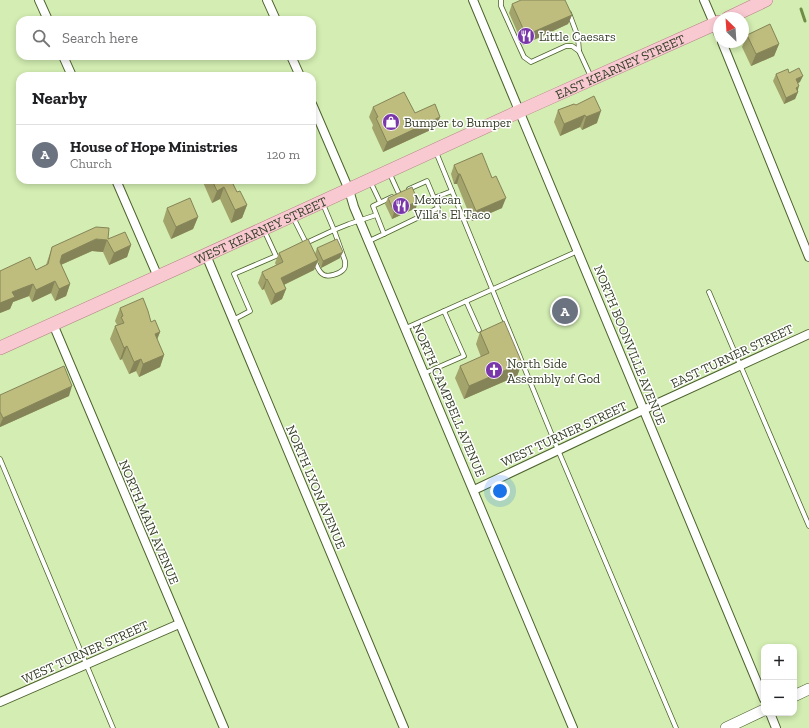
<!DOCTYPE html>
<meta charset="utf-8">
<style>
:root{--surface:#fff;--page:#f2f2f2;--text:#202124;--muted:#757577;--line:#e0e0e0;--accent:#7a37aa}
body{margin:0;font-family:"Zilla Slab",serif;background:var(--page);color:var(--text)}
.controls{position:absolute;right:12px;bottom:12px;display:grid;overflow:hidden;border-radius:8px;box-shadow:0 2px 6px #0003}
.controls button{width:36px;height:36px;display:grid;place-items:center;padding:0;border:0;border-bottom:1px solid var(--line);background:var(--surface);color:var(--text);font:20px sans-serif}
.compass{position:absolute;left:713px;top:12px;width:36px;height:36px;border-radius:50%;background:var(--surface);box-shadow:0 2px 6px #0003;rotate:335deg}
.you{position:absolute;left:500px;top:491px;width:14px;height:14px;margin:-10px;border:3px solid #fff;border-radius:50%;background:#1a73e8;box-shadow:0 0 0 6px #1a73e833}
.badge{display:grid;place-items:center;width:26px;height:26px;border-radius:50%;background:var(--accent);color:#fff;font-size:13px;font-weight:700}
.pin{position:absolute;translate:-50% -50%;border:2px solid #fff;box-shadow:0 1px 4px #0006}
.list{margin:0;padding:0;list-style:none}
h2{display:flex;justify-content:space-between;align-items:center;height:52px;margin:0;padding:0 16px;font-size:17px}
h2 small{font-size:13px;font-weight:400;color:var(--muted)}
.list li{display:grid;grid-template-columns:26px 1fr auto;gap:12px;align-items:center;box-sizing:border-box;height:60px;padding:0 16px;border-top:1px solid var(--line)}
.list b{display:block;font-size:15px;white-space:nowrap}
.list p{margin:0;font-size:13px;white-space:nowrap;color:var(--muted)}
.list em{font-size:13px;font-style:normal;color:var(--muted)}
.icon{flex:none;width:22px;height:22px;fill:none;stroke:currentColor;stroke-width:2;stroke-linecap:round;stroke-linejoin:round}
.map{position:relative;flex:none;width:809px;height:728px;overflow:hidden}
.search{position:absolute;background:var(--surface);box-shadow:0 2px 6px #0003;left:16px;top:16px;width:300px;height:44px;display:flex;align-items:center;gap:10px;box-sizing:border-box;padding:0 14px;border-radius:12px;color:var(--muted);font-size:15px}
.panel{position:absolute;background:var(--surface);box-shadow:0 2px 6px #0003;left:16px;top:72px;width:300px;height:112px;border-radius:12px}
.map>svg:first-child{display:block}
</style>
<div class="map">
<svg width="809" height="728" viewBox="0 0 809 728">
<rect width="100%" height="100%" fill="#d3edb2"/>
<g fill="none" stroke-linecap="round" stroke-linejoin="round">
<path stroke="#708d48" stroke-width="3" d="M 801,9 L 805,21"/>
<g stroke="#4d632d" stroke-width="5.5">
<g id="service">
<path d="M 501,0 L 501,6 L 524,57 L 531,62 L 566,46 L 572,46 L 579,51 L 591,77"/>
<path d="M 569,13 L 578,37 L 579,51"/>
<path d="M 436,152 L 558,450 L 676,728"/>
<path d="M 389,172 L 399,194"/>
<path d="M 370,181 L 380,202"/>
<path d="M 409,189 L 427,181 L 434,198 L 452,191"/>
<path d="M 293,217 L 306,243 L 304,244"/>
<path d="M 384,234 L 438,208 L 434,198"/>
<path d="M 369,241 L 384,234 L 373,206 L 392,197"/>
<path d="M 306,243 L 334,230 L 323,204"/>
<path d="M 315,262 C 317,266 319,273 324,275 C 329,277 339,274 343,270 C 346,268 345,264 345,261 L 334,230 L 349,224 L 376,215"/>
<path d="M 709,292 L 809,526"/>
<path d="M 466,301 L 479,330"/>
<path d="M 233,320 L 250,311 L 234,274 L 276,256 L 264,230"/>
<path d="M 406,328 L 578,251"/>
<path d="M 425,373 L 464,356 L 444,311"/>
<path d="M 0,459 L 113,728"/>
</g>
</g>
<g stroke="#4d632d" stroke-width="10">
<g id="minor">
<path d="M 39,0 L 48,20"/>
<path d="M 267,0 L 276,20"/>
<path d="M 473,0 L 764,699"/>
<path d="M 704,0 L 719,35"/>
<path d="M 722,42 L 809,257"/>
<path d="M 63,56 L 72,76"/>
<path d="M 291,56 L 300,76"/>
<path d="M 312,104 L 349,190 L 354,207 L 573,728"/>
<path d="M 116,180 L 158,277"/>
<path d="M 206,255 L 404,728"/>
<path d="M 53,324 L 224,728"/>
<path d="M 474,490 L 643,410 L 809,334"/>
<path d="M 0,702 L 179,624"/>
<path d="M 770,713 L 776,728"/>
</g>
</g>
<g stroke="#4d632d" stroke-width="12">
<g id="tertiary">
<path d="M 794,696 L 809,689"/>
<path d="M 726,728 L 764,710"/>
</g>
</g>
<g stroke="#b28183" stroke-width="14">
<g id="primary">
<path d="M 728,18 L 766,0"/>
<path id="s1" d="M 0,348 L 206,255 L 520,111 L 719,22"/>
</g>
</g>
<use href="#service" stroke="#fff" stroke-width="4"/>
<use href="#minor" stroke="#fff" stroke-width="8"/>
<use href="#tertiary" stroke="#fff" stroke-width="11"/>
<use href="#primary" stroke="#f9c9d2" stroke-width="13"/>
</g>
<g fill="#a3a36c">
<path d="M 512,4 L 572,15 L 568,24 L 523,45 L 509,13 Z"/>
<path d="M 747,35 L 779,44 L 774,56 L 751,66 L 742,47 Z"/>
<path d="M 789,73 L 800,82 L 798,83 L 798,92 L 795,99 L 784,104 L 773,81 L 776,74 Z"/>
<path d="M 574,104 L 597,123 L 582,130 L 580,127 L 560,136 L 554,122 L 558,110 Z"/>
<path d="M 373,107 L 415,113 L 437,127 L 383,152 L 372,128 L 373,125 L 369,117 Z"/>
<path d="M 454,165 L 492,178 L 502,208 L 472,221 L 457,184 L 454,184 L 451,174 Z"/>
<path d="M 202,180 L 231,180 L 237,192 L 247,205 L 242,218 L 231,223 L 220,199 L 212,203 Z"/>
<path d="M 388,198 L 416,208 L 392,219 L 385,204 Z"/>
<path d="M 167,208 L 198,217 L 193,229 L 171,239 L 163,221 Z"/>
<path d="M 108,239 L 131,245 L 127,257 L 109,265 L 103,252 L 92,251 L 61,265 L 70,284 L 66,296 L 55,301 L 51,293 L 32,302 L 29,296 L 13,302 L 10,309 L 0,313 L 36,270 L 46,265 L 52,247 Z"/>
<path d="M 317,248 L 340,258 L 321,268 L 318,261 L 314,270 L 284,285 L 286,289 L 282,299 L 271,305 L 264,289 L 262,290 L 258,283 L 262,272 L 276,265 L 275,263 L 279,253 L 315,254 Z"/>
<path d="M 120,308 L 151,322 L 160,332 L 157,340 L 164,355 L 160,367 L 139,377 L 136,371 L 129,374 L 122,359 L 120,360 L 110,339 L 115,326 L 117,325 L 115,321 Z"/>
<path d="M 480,332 L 522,363 L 517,376 L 464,399 L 455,378 L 460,366 L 481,357 L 476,344 Z"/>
<path d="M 0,395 L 69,396 L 0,427 Z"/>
</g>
<g fill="#858458">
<path d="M 572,15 L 568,24 L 523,45 L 526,35 Z"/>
<path d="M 779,44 L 774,56 L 751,66 L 756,54 Z"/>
<path d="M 803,76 L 800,82 L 794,85 L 796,79 Z"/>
<path d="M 799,86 L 797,93 L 796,88 Z"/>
<path d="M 798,92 L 795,99 L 784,104 L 786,98 Z"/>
<path d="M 601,111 L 597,123 L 582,130 L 586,117 Z"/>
<path d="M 585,115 L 580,127 L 560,136 L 564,124 Z"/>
<path d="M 440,117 L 437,127 L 383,152 L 387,142 Z"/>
<path d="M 458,174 L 460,174 L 457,184 L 454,184 Z"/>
<path d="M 224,187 L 220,199 L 212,203 L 217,191 Z"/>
<path d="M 506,198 L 502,208 L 472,221 L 476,211 Z"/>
<path d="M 418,201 L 416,208 L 392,219 L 394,212 Z"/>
<path d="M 247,205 L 242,218 L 231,223 L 235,210 Z"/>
<path d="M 198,217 L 193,229 L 171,239 L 176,227 Z"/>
<path d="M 96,239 L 107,240 L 103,252 L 92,251 L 58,266 L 62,255 Z"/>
<path d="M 131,245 L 127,257 L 109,265 L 114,253 Z"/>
<path d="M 343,252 L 340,258 L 321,268 L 323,261 Z"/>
<path d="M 318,260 L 314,270 L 277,288 L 281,278 Z"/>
<path d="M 267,279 L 264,289 L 262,290 L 266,280 Z"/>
<path d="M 55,281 L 51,293 L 32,302 L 36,290 Z"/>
<path d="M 33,284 L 29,296 L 13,302 L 10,309 L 0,313 L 0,303 L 12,292 Z"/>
<path d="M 70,284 L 66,296 L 55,301 L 59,289 Z"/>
<path d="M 286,289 L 282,299 L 271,305 L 275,294 Z"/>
<path d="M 160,332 L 155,344 L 155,334 Z"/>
<path d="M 127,346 L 122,359 L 120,360 L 124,348 Z"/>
<path d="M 164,355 L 160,367 L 139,377 L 143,364 Z"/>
<path d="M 141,359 L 136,371 L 129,374 L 134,362 Z"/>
<path d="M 522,363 L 517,376 L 464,399 L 469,386 Z"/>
<path d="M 72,386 L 69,396 L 0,427 L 0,425 L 3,418 Z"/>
</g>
<g fill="#bebd7e" stroke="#858458">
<path d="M 521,0 L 565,0 L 572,15 L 526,35 L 512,4 Z"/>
<path d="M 770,24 L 779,44 L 756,54 L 747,35 Z"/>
<path d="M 799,68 L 803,76 L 796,79 L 799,86 L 796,88 L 798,92 L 786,98 L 776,74 L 788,69 L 789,73 Z"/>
<path d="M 404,92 L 415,113 L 435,104 L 440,117 L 387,142 L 376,118 L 378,117 L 373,107 Z"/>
<path d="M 594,96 L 601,111 L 586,117 L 585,115 L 564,124 L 558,110 L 574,104 L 576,105 Z"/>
<path d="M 482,153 L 492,178 L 496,176 L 506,198 L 476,211 L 460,174 L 458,174 L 454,165 Z"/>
<path d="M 212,180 L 231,180 L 237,192 L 240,191 L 247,205 L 235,210 L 224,187 L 217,191 Z"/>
<path d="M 412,187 L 418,201 L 394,212 L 388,198 Z"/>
<path d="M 190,198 L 198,217 L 176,227 L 167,208 Z"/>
<path d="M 96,227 L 109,228 L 108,239 L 125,232 L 131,245 L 114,253 L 107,240 L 96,239 L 62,255 L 60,262 L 70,284 L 59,289 L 55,281 L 36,290 L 33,284 L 12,292 L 15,297 L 0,303 L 0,271 L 30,257 L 36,270 L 48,264 L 52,247 Z"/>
<path d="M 308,239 L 318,260 L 281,278 L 286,289 L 275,294 L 267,279 L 266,280 L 262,272 L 283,262 L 279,253 Z"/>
<path d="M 337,239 L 343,252 L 323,261 L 317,248 Z"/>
<path d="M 143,298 L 148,311 L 151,322 L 155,320 L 160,332 L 155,334 L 164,355 L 143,364 L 141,359 L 134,362 L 127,346 L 124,348 L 115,326 L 124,323 L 121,317 L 123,316 L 120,308 Z"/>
<path d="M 504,321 L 522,363 L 469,386 L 460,366 L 489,353 L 480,332 Z"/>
<path d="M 64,366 L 72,386 L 3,418 L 0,412 L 0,395 Z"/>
</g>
<defs>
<g id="restaurant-disc" transform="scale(0.9)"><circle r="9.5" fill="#7a37aa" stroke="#fff"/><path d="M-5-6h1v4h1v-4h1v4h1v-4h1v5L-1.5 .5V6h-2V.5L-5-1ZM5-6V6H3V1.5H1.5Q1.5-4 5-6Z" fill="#fff"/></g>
<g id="shop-disc" transform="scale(0.9)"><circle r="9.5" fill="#7a37aa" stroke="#fff"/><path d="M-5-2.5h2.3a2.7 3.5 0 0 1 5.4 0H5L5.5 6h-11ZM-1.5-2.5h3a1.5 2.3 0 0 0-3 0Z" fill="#fff"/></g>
<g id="church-disc" transform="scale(0.9)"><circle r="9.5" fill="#7a37aa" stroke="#fff"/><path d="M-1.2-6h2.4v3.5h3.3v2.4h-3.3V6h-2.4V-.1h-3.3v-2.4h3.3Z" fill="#fff"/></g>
</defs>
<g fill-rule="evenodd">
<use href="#restaurant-disc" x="526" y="36"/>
<use href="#shop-disc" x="391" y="122"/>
<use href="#restaurant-disc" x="401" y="206"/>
<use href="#church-disc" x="494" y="370"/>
</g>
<g text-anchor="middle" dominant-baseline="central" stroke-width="3" stroke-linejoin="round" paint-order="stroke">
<g font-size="13" fill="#353f27" stroke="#fff" text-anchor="start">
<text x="539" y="36">Little Caesars</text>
<text x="404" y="122">Bumper to Bumper</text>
<text x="414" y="199">Mexican<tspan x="414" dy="15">Villa's El Taco</tspan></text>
<text x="507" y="363">North Side<tspan x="507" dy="15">Assembly of God</tspan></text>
</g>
<g font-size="13" fill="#353f27" stroke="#fff">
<text stroke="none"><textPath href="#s1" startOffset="681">EAST KEARNEY STREET</textPath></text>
<text stroke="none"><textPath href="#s1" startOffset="286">WEST KEARNEY STREET</textPath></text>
<text transform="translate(630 345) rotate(68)">NORTH BOONVILLE AVENUE</text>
<text transform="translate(732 356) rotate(-25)">EAST TURNER STREET</text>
<text transform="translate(449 400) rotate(67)">NORTH CAMPBELL AVENUE</text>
<text transform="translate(564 434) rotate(-25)">WEST TURNER STREET</text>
<text transform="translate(316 487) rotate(67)">NORTH LYON AVENUE</text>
<text transform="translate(149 522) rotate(67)">NORTH MAIN AVENUE</text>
<text transform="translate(85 652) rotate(-24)">WEST TURNER STREET</text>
</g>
</g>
</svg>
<div class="controls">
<button>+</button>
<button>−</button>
</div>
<svg class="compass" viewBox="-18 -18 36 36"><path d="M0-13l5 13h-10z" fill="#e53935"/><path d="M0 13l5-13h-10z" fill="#757577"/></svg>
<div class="you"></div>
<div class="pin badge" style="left:565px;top:311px;background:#6b7280">A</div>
<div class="search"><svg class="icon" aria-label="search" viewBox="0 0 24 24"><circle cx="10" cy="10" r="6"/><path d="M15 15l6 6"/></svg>Search here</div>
<section class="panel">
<h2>Nearby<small></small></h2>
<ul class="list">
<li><span class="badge" style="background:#6b7280">A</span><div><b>House of Hope Ministries</b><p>Church</p></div><em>120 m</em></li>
</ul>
</section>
</div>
